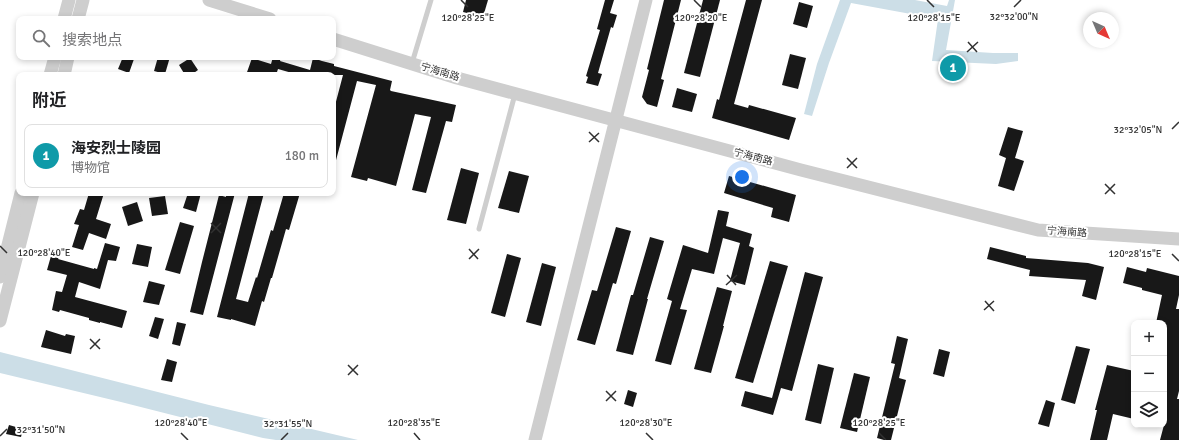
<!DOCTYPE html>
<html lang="zh">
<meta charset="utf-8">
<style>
:root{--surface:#fff;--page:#f6f6f6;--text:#202124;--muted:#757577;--line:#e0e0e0;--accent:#0b8043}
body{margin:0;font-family:Signika,"Noto Sans SC",sans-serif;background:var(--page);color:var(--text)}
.controls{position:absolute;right:12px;bottom:12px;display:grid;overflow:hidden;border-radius:8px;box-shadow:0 2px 6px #0003}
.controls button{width:36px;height:36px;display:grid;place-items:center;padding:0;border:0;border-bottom:1px solid var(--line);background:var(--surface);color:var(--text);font:20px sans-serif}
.compass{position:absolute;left:1083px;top:12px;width:36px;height:36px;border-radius:50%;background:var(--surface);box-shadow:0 2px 6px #0003;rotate:136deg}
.you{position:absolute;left:742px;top:177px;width:14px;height:14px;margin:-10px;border:3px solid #fff;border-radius:50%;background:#1a73e8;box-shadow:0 0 0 6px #1a73e833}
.badge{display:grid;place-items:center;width:26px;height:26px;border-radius:50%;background:var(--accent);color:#fff;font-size:13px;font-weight:700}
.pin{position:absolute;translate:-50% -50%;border:2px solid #fff;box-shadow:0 1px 4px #0006}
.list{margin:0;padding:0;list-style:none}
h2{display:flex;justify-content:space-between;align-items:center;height:52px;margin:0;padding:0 16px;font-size:17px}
h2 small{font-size:13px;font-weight:400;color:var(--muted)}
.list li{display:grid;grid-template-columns:26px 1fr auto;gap:12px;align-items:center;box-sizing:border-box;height:64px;margin:0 8px 8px;padding:0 8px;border:1px solid var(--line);border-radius:8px}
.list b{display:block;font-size:15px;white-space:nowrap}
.list p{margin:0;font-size:13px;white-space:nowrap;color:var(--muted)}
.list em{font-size:13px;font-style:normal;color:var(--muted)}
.icon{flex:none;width:22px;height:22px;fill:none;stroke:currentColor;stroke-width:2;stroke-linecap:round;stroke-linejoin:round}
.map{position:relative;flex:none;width:1179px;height:440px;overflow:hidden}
.search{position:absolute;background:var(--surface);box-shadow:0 2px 6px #0003;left:16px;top:16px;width:320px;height:44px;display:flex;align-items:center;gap:10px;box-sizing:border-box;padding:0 14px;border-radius:8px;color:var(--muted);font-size:15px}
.panel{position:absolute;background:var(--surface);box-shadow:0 2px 6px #0003;left:16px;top:72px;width:320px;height:124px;border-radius:8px}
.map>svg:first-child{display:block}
</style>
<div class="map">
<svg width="1179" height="440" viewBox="0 0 1179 440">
<rect width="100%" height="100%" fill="#fff"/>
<g fill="#ccdee7">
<path d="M 840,0 L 915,0 L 947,6 L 949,0 L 955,0 L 946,50 L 993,53 L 1018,53 L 1018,61 L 996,64 L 932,61 L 938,19 L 851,3 L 829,63 L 812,116 L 804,114 L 817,64 Z"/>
<path d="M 0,352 L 209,405 L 358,440 L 276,440 L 263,438 L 121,402 L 0,373 Z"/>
</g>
<g fill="#181818">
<path d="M 466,0 L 488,0 L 483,17 L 463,12 Z"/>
<path d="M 605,0 L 614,0 L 610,13 L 617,15 L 613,28 L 611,27 L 598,73 L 602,74 L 598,86 L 586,83 L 588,77 L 586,76 L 600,30 L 597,29 Z"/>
<path d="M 664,0 L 681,0 L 661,79 L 664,80 L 657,107 L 647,104 L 642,97 L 649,70 L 647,69 Z"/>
<path d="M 703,0 L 720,0 L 700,77 L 684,73 Z"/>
<path d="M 746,0 L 762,0 L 734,104 L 748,108 L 749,105 L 796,118 L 789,140 L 712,118 L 717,99 L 719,100 Z"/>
<path d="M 799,2 L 813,6 L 807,28 L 793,24 Z"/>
<path d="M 790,54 L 806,58 L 798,89 L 782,85 Z"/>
<path d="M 123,57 L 134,59 L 129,73 L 118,69 Z"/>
<path d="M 158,57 L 170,57 L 165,74 L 154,71 Z"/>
<path d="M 273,57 L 281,57 L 280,61 L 310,70 L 313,58 L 322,61 L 334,64 L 334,66 L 392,81 L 390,90 L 391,91 L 456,105 L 452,122 L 446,121 L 426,193 L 412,190 L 431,117 L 415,114 L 396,186 L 368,178 L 367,181 L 351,177 L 376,85 L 357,81 L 335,164 L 333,164 L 333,113 L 343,75 L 299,75 L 278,69 L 276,75 L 269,75 L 260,73 L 260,75 L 246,75 L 252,58 L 271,64 Z"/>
<path d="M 190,58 L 198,70 L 191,75 L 185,75 L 179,65 Z"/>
<path d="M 677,88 L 697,94 L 692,112 L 672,107 Z"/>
<path d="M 1008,127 L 1023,131 L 1015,158 L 1024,161 L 1014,191 L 998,186 L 1006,158 L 999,155 Z"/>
<path d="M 461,168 L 479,173 L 466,224 L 447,220 Z"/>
<path d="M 509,171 L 529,176 L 519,213 L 498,208 Z"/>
<path d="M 729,176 L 796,195 L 789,222 L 771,217 L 773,208 L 724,193 Z"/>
<path d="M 89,193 L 104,193 L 96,219 L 111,224 L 106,239 L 89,233 L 83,250 L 72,247 L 79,225 L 74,224 L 80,209 L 84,210 Z"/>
<path d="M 188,193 L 201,193 L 196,212 L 183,208 Z"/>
<path d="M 226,193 L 235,193 L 203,315 L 190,312 L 202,262 L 219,195 L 226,197 Z"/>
<path d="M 249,193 L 264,193 L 236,299 L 248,302 L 256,277 L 257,278 L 271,230 L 273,231 L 284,193 L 300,193 L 289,230 L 286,229 L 272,278 L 271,278 L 264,302 L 262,301 L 255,326 L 231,319 L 231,320 L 217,317 Z"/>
<path d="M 165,196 L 168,214 L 152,216 L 149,198 Z"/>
<path d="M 137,202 L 143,221 L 128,226 L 122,207 Z"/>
<path d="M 718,210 L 729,212 L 726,226 L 752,234 L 749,246 L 754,248 L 745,285 L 730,281 L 740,243 L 723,238 L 714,274 L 692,269 L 680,309 L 687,310 L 671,365 L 655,361 L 672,301 L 667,299 L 683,245 L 708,253 Z"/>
<path d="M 180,222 L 194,226 L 180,274 L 165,270 Z"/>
<path d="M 616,227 L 631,231 L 616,284 L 613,283 L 595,345 L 577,340 L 592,290 L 597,291 Z"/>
<path d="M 650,237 L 664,241 L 647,299 L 648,299 L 633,355 L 616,351 L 631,295 L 633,295 Z"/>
<path d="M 105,243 L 120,247 L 116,261 L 108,260 L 100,289 L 79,282 L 75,297 L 127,311 L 122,328 L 100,322 L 100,323 L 89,320 L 89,318 L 60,310 L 59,312 L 52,310 L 56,291 L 62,292 L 67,275 L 47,270 L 51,256 L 59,257 L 58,259 L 94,269 L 94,268 L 97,269 Z"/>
<path d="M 137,244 L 152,247 L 148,267 L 132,264 Z"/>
<path d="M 990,247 L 1026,256 L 1026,258 L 1088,263 L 1104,267 L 1096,300 L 1082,296 L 1086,280 L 1029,276 L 1030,270 L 987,259 Z"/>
<path d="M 507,254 L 521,258 L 505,317 L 491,313 Z"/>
<path d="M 770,261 L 788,266 L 753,383 L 735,378 Z"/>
<path d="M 542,263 L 556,267 L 541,326 L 526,322 Z"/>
<path d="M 1127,267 L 1146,272 L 1147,268 L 1179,276 L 1179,295 L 1176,309 L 1179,309 L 1179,391 L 1177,399 L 1179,399 L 1179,440 L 1160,440 L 1164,425 L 1164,394 L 1166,387 L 1164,386 L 1164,323 L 1156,323 L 1162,295 L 1142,290 L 1142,288 L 1123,283 Z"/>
<path d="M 805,272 L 823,277 L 792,391 L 781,388 L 773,415 L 741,406 L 745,391 L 772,398 Z"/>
<path d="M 149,281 L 165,285 L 159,305 L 143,302 Z"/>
<path d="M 717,287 L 732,291 L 723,326 L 724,326 L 711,373 L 694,369 Z"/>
<path d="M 155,317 L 164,319 L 158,339 L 149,336 Z"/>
<path d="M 177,322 L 186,324 L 180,346 L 172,344 Z"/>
<path d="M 46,330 L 65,336 L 66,334 L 75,336 L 71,354 L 41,347 Z"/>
<path d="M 897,336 L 908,339 L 899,378 L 906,380 L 891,440 L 884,440 L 877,438 L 895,364 L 891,363 Z"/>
<path d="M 1076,346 L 1090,349 L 1075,404 L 1061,400 Z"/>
<path d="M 939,349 L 950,352 L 944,377 L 933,374 Z"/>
<path d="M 167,359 L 177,362 L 172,382 L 161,380 Z"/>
<path d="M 818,364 L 834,368 L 821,424 L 805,420 Z"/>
<path d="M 1107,365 L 1134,371 L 1134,419 L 1113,414 L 1107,440 L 1090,440 L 1097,410 L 1095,410 Z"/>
<path d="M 854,373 L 870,377 L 857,432 L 840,428 Z"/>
<path d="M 628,390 L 637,393 L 633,407 L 624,404 Z"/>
<path d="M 1046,400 L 1055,403 L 1049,427 L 1038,424 Z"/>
<path d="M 9,425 L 23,429 L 21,437 L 6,434 Z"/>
</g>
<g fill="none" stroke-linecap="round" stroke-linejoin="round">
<g stroke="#cecece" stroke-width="5">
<path d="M 412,63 L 431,0"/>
<path d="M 479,229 L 515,94"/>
</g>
<g stroke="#cecece" stroke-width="13">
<path d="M 209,0 L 270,19"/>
<path d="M 64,19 L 69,0"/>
<path d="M 78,19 L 83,0"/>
<path d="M 333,39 L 457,78 L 801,170 L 1038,230 L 1179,239"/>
<path d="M 50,75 L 55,57"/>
<path d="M 64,75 L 68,57"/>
<path d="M 0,277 L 21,193"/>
<path d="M 0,321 L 33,193"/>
<path d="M 535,440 L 646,0"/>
</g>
</g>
<path fill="none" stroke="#313131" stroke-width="1.5" d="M 461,0 L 468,7M 694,0 L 701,7M 927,0 L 934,7M 1014,7 L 1021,0M 968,42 L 977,52M 967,52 L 978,42M 1172,129 L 1179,122M 589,132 L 599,142M 589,142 L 599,133M 847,158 L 857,168M 847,168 L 857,158M 1105,184 L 1115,194M 1105,194 L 1115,184M 211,223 L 221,233M 211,233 L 221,223M 0,246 L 7,253M 469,249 L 478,259M 1172,254 L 1179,261M 469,259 L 479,249M 727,275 L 736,285M 726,285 L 737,275M 985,301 L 994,311M 984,310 L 994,301M 90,339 L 100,349M 90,349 L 100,339M 348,365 L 358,375M 348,375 L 358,365M 606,391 L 616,401M 606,401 L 616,391M 181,433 L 188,440M 414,433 L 420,440M 646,433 L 653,440M 879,433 L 886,440M 0,436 L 7,429M 281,440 L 288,433"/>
<g text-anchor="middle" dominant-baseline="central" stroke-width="4" stroke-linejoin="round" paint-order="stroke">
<g font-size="10" fill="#313131" stroke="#fff">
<text transform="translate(440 72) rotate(17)">宁海南路</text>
<text transform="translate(753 157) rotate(15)">宁海南路</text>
<text transform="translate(1067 232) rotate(4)">宁海南路</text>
</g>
</g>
<g font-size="10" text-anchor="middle" fill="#313131" stroke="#fff" stroke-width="4" stroke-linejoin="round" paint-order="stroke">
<text x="1014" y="20">32°32'00"N</text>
<text x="468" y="21">120°28'25"E</text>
<text x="701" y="21">120°28'20"E</text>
<text x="934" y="21">120°28'15"E</text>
<text x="1138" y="133">32°32'05"N</text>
<text x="44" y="256">120°28'40"E</text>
<text x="1135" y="257">120°28'15"E</text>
<text x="181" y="426">120°28'40"E</text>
<text x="414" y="426">120°28'35"E</text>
<text x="646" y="426">120°28'30"E</text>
<text x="879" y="426">120°28'25"E</text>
<text x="288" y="427">32°31'55"N</text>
<text x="41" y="433">32°31'50"N</text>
</g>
</svg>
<div class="controls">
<button>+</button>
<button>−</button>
<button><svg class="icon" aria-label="layers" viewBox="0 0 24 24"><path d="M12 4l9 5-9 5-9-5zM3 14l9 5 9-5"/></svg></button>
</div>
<svg class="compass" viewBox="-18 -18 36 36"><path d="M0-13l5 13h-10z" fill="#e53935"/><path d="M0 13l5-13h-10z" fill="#757577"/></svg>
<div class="you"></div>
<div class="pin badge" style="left:953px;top:68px;background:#0f9aa8">1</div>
<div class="search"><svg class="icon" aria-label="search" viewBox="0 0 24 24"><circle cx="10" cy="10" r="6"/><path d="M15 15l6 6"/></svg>搜索地点</div>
<section class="panel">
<h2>附近<small></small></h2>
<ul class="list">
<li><span class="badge" style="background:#0f9aa8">1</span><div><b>海安烈士陵园</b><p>博物馆</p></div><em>180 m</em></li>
</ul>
</section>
</div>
